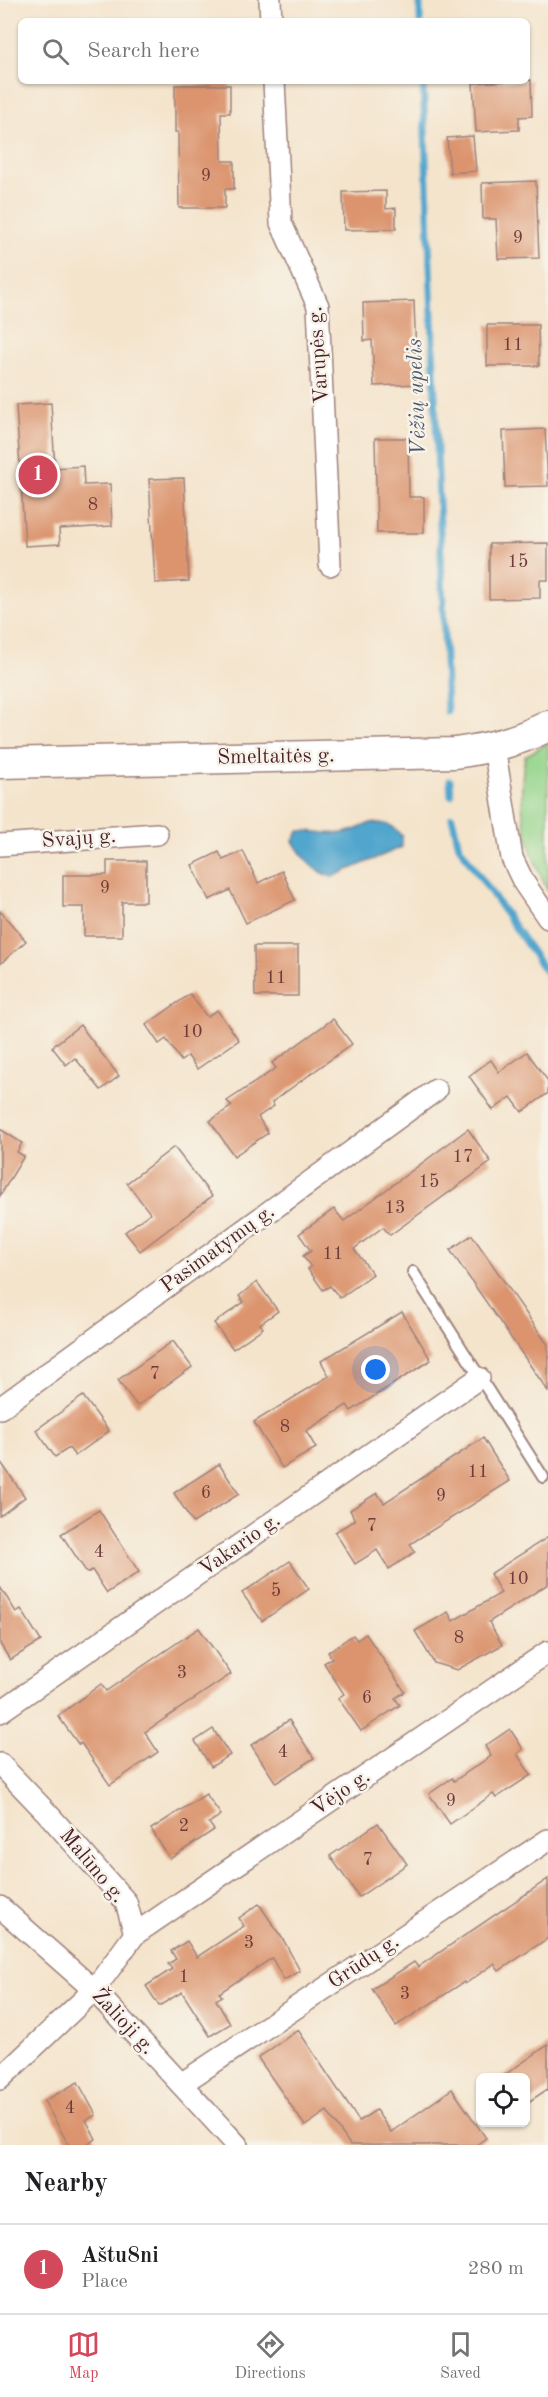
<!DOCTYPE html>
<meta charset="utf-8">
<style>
:root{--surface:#fff;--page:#f2f2f2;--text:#202124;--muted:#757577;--line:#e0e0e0;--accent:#d1495b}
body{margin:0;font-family:"Old Standard TT",serif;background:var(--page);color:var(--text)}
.controls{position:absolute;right:18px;bottom:18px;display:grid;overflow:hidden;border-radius:9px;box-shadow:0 2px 4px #0004}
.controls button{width:54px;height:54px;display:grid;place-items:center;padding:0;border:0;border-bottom:2px solid var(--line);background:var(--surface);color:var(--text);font:30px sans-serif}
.you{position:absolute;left:376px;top:1370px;width:21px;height:21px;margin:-15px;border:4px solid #fff;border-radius:50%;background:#1a73e8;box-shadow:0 0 0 9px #1a73e833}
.badge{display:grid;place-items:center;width:39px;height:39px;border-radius:50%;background:var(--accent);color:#fff;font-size:20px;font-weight:700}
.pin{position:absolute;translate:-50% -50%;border:3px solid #fff;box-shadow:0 2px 6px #0006}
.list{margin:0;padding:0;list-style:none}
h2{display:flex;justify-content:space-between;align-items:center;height:78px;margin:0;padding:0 24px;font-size:26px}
h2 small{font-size:20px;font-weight:400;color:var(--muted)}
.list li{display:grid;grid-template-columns:39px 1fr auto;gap:18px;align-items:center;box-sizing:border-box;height:90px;padding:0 24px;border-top:2px solid var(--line)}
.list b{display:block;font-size:22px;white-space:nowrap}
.list p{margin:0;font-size:20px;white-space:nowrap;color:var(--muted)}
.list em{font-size:20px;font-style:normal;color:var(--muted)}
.icon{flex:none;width:33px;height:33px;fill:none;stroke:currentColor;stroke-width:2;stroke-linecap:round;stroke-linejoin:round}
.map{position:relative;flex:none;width:548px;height:2145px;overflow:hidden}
.search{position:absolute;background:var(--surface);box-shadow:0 2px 4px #0004;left:18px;right:18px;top:18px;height:66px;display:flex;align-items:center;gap:15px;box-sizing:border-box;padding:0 21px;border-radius:9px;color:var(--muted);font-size:22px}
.sheet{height:168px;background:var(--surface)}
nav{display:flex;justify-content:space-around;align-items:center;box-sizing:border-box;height:84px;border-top:2px solid var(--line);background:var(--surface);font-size:16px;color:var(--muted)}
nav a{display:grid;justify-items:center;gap:3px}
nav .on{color:var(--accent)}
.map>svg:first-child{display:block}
</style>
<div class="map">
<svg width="548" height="2145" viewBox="0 0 548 2145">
<rect width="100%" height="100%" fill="#f7f3e8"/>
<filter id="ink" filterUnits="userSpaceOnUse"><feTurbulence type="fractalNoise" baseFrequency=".0167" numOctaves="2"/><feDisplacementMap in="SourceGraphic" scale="12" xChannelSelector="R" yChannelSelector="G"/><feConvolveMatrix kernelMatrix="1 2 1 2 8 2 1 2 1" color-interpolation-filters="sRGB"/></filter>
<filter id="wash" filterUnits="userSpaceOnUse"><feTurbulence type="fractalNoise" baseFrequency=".008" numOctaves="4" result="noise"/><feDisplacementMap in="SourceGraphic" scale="24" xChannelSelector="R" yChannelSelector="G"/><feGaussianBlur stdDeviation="1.35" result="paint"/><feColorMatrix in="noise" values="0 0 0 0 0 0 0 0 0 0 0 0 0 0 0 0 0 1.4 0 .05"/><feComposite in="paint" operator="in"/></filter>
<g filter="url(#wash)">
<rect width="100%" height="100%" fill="#f4e4cc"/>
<path fill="#94d48b" stroke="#6f7a5b" stroke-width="1.5" d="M 548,743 L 548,892 C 526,846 516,807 525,756 Z"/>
<path fill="#51a6cd" stroke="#4e627c" stroke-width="1.5" d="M 371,823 C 387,823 392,824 402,836 L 402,847 L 332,877 C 315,871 301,856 293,841 L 299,831 C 314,830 328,835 343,833 C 353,832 362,826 371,823 Z"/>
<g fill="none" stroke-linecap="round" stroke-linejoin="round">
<g stroke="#51a6cd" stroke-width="7">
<path d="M 420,0 L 420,21"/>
<path d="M 423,81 L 447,711"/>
<path d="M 450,781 L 451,795"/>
<path d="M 452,817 L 459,846 L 548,975"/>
</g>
</g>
<g id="blocks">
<g fill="#db946e">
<path d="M 531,80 L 532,116 L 519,117 L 519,130 L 476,132 L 473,83 Z"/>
<path d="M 175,85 L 230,85 L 230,113 L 221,113 L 222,161 L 234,161 L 234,189 L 225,189 L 225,208 L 179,208 L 178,132 L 175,132 Z"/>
<path d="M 473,136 L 476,171 L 450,173 L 447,138 Z"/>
<path d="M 536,181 L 539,258 L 498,259 L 496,219 L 483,219 L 482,183 Z"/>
<path d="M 386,191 L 386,209 L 396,208 L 396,229 L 344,230 L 343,192 Z"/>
<path d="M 414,301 L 417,384 L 374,386 L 372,340 L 364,341 L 363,303 Z"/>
<path d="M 487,325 L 538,325 L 539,366 L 487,366 Z"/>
<path d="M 51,403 L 55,468 L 83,466 L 84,485 L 110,484 L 112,526 L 59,529 L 60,544 L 25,546 L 16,405 Z"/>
<path d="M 545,429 L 548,486 L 505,487 L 503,431 Z"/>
<path d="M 375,438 L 408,438 L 409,497 L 424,497 L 424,533 L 377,533 Z"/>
<path d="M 184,478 L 189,581 L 155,583 L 149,479 Z"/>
<path d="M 548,543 L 548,580 L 540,580 L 540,598 L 489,599 L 489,544 Z"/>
<path d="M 243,851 L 258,883 L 282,871 L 295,900 L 246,923 L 230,890 L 209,900 L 192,865 L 219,852 L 223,860 Z"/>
<path d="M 107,861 L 146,861 L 146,902 L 122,902 L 122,936 L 84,936 L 84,907 L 63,907 L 63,875 L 107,875 Z"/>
<path d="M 0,911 L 26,941 L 0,964 Z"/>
<path d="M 254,946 L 298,946 L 298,996 L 255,996 Z"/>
<path d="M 190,994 L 207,1017 L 217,1010 L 239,1040 L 197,1069 L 188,1056 L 181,1061 L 166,1039 L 159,1044 L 146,1025 Z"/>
<path d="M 333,1019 L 352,1044 L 272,1102 L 274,1106 L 258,1117 L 268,1133 L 234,1156 L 210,1121 L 232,1106 L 227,1101 L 276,1068 L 272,1063 Z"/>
<path d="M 80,1025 L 119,1076 L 101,1090 L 75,1058 L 66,1065 L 52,1047 Z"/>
<path d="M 527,1052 L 548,1081 L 548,1093 L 522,1112 L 511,1097 L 493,1110 L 469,1076 L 491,1060 L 499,1072 Z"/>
<path d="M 0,1129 L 22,1143 L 17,1152 L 24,1156 L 0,1196 Z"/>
<path d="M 468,1129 L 491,1162 L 390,1235 L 383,1227 L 354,1249 L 373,1274 L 340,1298 L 330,1286 L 323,1290 L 308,1269 L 311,1267 L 303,1256 L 311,1251 L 299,1234 L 334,1209 L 344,1221 Z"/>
<path d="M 174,1147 L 212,1196 L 140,1251 L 125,1232 L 150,1213 L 127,1183 Z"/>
<path d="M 472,1235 L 548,1345 L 548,1391 L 450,1250 Z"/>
<path d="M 257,1282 L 278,1311 L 260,1324 L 263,1328 L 233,1349 L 214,1323 L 244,1302 L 239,1296 Z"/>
<path d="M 402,1312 L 431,1360 L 351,1411 L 347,1405 L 306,1431 L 316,1448 L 282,1468 L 254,1422 L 329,1376 L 321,1361 Z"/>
<path d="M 173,1341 L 192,1367 L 137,1406 L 118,1380 Z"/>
<path d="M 83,1396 L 109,1431 L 75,1456 L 69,1448 L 55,1457 L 36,1430 Z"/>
<path d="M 483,1438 L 510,1481 L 410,1544 L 415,1552 L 389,1569 L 377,1550 L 355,1564 L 335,1532 L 355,1520 L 350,1510 L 377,1493 L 384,1503 Z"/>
<path d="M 0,1461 L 25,1497 L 0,1516 Z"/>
<path d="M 219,1464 L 239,1494 L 193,1523 L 174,1493 Z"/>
<path d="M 99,1510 L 139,1572 L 107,1593 L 92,1570 L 87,1573 L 61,1534 Z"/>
<path d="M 548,1537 L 548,1584 L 489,1622 L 502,1645 L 457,1670 L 434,1663 L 415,1631 L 448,1612 L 453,1621 L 501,1593 L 490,1574 Z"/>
<path d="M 290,1561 L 309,1589 L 262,1621 L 242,1593 Z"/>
<path d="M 0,1587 L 16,1612 L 21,1609 L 41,1641 L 10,1660 L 0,1644 Z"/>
<path d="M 199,1628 L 231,1674 L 145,1732 L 158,1752 L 110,1785 L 81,1743 L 79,1745 L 58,1716 L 101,1684 L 106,1691 Z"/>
<path d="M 366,1634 L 405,1692 L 395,1698 L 400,1705 L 361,1731 L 338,1698 L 344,1694 L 324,1663 L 332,1658 L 328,1652 L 353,1635 L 357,1640 Z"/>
<path d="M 289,1720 L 314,1758 L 276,1783 L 251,1745 Z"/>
<path d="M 213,1729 L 230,1755 L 211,1767 L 195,1741 Z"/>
<path d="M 510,1729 L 523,1749 L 517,1754 L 531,1775 L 496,1798 L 493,1794 L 450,1824 L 429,1794 L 452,1778 L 454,1781 L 491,1756 L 485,1746 Z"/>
<path d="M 206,1794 L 221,1815 L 209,1823 L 214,1830 L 170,1859 L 151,1829 Z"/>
<path d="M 378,1823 L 407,1864 L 359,1897 L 330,1856 Z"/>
<path d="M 548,1879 L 548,1938 L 499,1971 L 494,1964 L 465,1984 L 464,1982 L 396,2026 L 372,1989 L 414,1962 L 418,1967 Z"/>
<path d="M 259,1904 L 284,1941 L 300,1971 L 284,1980 L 272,1958 L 219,1993 L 222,1996 L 216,2000 L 230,2024 L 210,2036 L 182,1992 L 159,2006 L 146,1986 L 172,1969 L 168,1964 L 176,1959 L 171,1951 L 187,1941 L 197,1957 L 244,1926 L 239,1918 Z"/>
<path d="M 298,2030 L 359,2121 L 376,2110 L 391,2132 L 452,2089 L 486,2138 L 476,2145 L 350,2145 L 327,2111 L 305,2126 L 258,2058 Z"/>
<path d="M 548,2045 L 548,2089 L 525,2104 L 525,2078 L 500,2078 Z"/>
<path d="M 78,2082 L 96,2115 L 86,2120 L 96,2139 L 86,2145 L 69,2145 L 44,2101 Z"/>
</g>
</g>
</g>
<g filter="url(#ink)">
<use href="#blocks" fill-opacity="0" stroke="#9f827c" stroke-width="1.5"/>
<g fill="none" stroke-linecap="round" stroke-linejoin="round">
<g stroke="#9f827c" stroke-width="14">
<path id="lane" d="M 413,1272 L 543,1477"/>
</g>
<g stroke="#9f827c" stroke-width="24">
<g id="street">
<path d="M 270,0 L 271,21"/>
<path d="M 274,81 L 281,223 L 318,306 L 330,565"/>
<path d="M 494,747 L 512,858 L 524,883 L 548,918"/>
<path d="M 0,845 L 157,834"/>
<path d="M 0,1408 L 436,1090"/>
<path d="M 0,1712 L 479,1378"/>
<path d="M 0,1764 L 48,1814 L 126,1902 L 135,1934 L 94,1990 L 0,2079"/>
<path d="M 0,1907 L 94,1990 L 237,2145"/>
<path d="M 135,1934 L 548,1652"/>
<path d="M 181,2084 L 548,1840"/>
</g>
</g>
<g stroke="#9f827c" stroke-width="33">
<path id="secondary" d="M 0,763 L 455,753 C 490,748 516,742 548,726"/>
</g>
<use href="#lane" stroke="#fff" stroke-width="10"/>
<use href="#street" stroke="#fff" stroke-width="21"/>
<use href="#secondary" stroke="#fff" stroke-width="30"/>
</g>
</g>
<g text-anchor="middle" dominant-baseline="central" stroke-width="5" stroke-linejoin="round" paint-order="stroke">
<g font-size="18" fill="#6e3c3c">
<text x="206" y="176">9</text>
<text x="518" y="238">9</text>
<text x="513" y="345">11</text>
<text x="93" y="505">8</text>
<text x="518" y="562">15</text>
<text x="105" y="888">9</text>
<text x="276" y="978">11</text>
<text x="192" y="1032">10</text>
<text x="463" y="1157">17</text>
<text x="429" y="1182">15</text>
<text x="395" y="1208">13</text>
<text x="333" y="1254">11</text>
<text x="155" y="1374">7</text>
<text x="285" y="1427">8</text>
<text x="478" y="1472">11</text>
<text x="206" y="1493">6</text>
<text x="441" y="1496">9</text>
<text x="372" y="1526">7</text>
<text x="99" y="1552">4</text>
<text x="518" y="1579">10</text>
<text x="276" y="1591">5</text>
<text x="459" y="1638">8</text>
<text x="182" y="1673">3</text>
<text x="367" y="1698">6</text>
<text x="283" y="1752">4</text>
<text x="451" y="1801">9</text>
<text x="184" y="1826">2</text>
<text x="368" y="1860">7</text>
<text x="249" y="1943">3</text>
<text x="184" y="1977">1</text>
<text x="405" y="1994">3</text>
<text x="70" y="2108">4</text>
</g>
<g font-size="21" fill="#4a1f2b" stroke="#f7f3e8">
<text transform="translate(319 355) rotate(-94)">Varupės g.</text>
<text transform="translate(276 757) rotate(-1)">Smeltaitės g.</text>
<text transform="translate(79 839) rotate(-4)">Svajų g.</text>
<text transform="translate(218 1249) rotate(-36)">Pasimatymų g.</text>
<text transform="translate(240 1545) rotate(-35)">Vakario g.</text>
<text transform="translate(341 1793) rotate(-34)">Vėjo g.</text>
<text transform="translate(92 1866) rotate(50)">Malūno g.</text>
<text transform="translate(364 1962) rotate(-34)">Grūdų g.</text>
<text transform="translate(123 2022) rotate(47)">Žalioji g.</text>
</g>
<g font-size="22" font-style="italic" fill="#4d556c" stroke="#f7f3e8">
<text transform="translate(417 397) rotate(-92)">Vėžių upelis</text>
</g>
</g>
</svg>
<div class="controls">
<button><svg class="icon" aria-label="locate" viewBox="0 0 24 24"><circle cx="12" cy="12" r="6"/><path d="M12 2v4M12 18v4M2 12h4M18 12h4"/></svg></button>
</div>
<div class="you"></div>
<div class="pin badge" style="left:38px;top:475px">1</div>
<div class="search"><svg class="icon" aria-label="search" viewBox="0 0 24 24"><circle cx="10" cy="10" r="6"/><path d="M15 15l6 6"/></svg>Search here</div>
</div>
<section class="sheet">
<h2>Nearby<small></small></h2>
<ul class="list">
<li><span class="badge">1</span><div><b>Aštu8ni</b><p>Place</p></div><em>280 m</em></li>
</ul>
</section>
<nav>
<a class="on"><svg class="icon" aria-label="map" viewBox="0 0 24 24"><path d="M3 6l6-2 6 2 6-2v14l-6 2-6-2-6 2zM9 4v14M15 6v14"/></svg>Map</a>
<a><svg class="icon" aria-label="directions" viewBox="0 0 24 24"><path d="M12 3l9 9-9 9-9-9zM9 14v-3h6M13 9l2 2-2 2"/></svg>Directions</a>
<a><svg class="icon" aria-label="saved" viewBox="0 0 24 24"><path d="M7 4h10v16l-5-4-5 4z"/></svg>Saved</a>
</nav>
